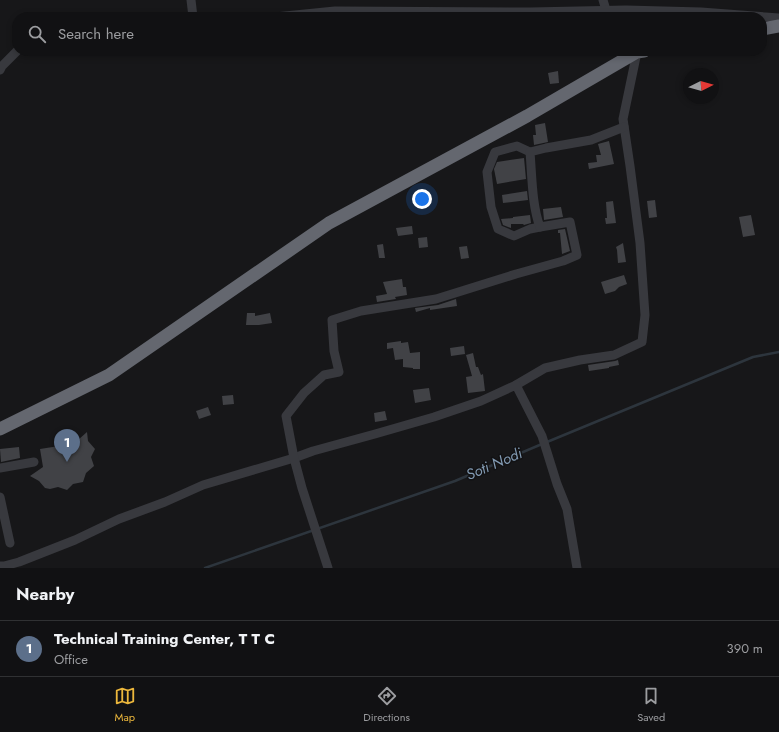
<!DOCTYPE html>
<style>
:root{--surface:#111113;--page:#1a1a1c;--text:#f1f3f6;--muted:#9c9da0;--line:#303133;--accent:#ecb73c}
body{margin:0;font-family:Jost,sans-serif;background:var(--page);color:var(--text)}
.compass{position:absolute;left:683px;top:68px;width:36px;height:36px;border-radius:50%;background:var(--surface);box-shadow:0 2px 6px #0003;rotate:85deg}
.you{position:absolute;left:422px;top:199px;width:14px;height:14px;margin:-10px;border:3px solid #fff;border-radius:50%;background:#1a73e8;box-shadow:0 0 0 6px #1a73e833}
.badge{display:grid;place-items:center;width:26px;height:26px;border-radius:50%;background:var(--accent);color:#fff;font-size:13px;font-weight:700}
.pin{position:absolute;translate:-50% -33px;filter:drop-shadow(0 1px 2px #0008)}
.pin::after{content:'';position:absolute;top:21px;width:14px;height:12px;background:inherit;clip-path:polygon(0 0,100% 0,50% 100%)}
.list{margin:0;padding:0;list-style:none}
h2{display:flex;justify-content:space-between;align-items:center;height:52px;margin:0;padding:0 16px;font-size:17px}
h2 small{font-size:13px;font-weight:400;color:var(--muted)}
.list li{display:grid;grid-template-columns:26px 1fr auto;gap:12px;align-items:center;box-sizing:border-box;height:56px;padding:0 16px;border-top:1px solid var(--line)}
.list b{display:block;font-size:15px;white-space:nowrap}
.list p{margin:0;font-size:13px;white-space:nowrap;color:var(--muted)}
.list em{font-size:13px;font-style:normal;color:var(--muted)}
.icon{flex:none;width:22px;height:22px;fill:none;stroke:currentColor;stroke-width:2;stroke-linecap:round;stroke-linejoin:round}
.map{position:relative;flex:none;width:779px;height:568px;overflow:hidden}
.search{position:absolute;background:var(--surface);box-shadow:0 2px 6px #0003;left:12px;right:12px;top:12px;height:44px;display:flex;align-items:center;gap:10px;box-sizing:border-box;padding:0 14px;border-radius:16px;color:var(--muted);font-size:15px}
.sheet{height:108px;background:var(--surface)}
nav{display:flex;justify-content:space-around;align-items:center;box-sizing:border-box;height:56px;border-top:1px solid var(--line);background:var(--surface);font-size:11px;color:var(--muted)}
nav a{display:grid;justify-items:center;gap:2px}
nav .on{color:var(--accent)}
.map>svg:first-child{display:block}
</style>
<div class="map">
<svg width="779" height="568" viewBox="0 0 779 568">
<rect width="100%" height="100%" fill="#171719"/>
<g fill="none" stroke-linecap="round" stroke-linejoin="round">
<g stroke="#2d353d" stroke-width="2.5">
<path d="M 547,442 L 753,357 L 779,352"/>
<path d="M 205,568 L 455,481 L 542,444"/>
</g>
</g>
<g fill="#414246">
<path d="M 558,71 L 559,83 L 550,84 L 548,73 Z"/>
<path d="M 545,123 L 548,142 L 534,145 L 533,135 L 536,135 L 535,125 Z"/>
<path d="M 609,141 L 614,164 L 589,169 L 588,163 L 597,162 L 596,155 L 601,155 L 598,144 Z"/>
<path d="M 524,158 L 526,179 L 497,184 L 494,169 L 497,162 Z"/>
<path d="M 527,191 L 528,200 L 503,203 L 502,195 Z"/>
<path d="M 655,200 L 657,217 L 649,218 L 647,201 Z"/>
<path d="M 613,201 L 616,223 L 606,224 L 605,218 L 607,218 L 606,202 Z"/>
<path d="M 561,207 L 563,217 L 544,220 L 543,209 Z"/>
<path d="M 530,215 L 531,223 L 524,225 L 523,224 L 511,224 L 511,228 L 503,225 L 501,219 L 513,218 L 513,217 Z"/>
<path d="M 751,215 L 755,235 L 743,237 L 739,217 Z"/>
<path d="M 412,226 L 413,234 L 398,236 L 396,228 Z"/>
<path d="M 565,229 L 570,251 L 562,254 L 560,233 L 558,233 L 558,230 Z"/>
<path d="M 427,237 L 428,247 L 419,248 L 418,238 Z"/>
<path d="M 623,243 L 626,262 L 618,263 L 617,250 L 616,247 Z"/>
<path d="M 383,244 L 385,258 L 379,258 L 377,245 Z"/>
<path d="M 467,246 L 469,258 L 461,259 L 459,247 Z"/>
<path d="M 624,275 L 627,284 L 619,287 L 615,291 L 605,294 L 601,282 Z"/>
<path d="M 402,279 L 403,287 L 406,287 L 407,295 L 395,297 L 396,299 L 377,302 L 376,296 L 387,294 L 383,282 Z"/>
<path d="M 456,299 L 457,306 L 430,310 L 430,308 L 416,312 L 415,308 L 438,305 Z"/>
<path d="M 247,313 L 255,313 L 255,316 L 270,313 L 272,323 L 259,325 L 246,325 Z"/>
<path d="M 401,341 L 401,343 L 408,342 L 410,353 L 420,352 L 420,369 L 413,369 L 413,368 L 403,367 L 403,359 L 395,360 L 393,348 L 387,349 L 387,343 Z"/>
<path d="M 464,346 L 465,354 L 451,356 L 450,348 Z"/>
<path d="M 473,353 L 476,367 L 478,367 L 481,375 L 483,374 L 485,391 L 468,393 L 466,377 L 472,376 L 466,355 Z"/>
<path d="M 618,360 L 619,365 L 609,367 L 609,368 L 589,371 L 588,365 L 615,361 Z"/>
<path d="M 429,388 L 431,400 L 415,403 L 413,390 Z"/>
<path d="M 233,395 L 234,404 L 223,405 L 222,396 Z"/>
<path d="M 208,407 L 211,415 L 199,419 L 196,411 Z"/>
<path d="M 385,411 L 387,420 L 375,422 L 374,413 Z"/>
<path d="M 75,432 L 78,440 L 87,432 L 88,441 L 95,449 L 91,457 L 94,466 L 86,473 L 83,482 L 73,484 L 67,490 L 58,487 L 50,489 L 45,488 L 39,481 L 30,476 L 43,467 L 40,449 L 59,446 L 56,438 Z"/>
<path d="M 19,447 L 20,458 L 1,462 L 0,449 Z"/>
</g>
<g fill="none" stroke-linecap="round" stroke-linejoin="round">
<g stroke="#38393e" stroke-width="9">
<path d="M 191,0 L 193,17"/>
<path d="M 603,0 L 606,10"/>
<path d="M 275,17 L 335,11 L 531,12 L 626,10 L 701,12 L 779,18"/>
<path d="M 0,70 L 2,66 L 17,51"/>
<path d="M 530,152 L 517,146 L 495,152 L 487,172 L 491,207 L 498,229 L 514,236 L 530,229 L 540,227"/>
<path d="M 516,385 L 545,368 L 580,360 L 614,355 L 642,342 L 645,315 L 640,243 L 630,166 L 623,119 L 637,52"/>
<path d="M 0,468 L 34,462"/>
<path d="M 0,497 L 10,543"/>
<path d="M 0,566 L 4,566 L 19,562 L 75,540 L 119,519 L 165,502 L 203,485 L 294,458 L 313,451 L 375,434 L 434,417 L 481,401 L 516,385 L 542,436 L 557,484 L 567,509 L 577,568"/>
<path d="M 328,568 L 302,488 L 294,458 L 286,416 L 304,393 L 324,375 L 339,372 L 334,351 L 332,320 L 361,311 L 436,299 L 516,274 L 563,261 L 577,255 L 570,222 L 540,227 C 532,206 532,176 530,152 L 546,148 L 591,140 L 624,127"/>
</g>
<g stroke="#64676f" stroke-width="13">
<path d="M 762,29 L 779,26"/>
<path d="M 0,429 L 109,375 L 329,223 L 527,116 L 637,52 L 644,51"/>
</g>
</g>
<g text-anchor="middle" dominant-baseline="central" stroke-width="3" stroke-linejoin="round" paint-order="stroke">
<g font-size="15" font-style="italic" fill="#829ab2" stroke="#121214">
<text transform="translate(494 464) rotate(-23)">Soti Nodi</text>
</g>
</g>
</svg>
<svg class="compass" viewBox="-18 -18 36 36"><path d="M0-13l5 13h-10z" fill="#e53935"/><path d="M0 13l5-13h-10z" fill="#9c9da0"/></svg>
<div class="you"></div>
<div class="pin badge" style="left:67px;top:462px;background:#5c6f8a">1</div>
<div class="search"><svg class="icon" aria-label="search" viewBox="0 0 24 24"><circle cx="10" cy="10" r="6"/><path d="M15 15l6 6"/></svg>Search here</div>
</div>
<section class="sheet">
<h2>Nearby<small></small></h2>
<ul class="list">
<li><span class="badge" style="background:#5c6f8a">1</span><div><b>Technical Training Center, T T C</b><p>Office</p></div><em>390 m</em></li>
</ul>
</section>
<nav>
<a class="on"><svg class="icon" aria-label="map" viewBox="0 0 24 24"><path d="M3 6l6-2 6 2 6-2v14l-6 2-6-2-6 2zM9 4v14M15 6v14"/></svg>Map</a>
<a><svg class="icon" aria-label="directions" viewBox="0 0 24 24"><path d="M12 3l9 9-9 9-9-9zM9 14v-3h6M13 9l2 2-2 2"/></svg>Directions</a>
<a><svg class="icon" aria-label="saved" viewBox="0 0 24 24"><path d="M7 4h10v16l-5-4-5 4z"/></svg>Saved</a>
</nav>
